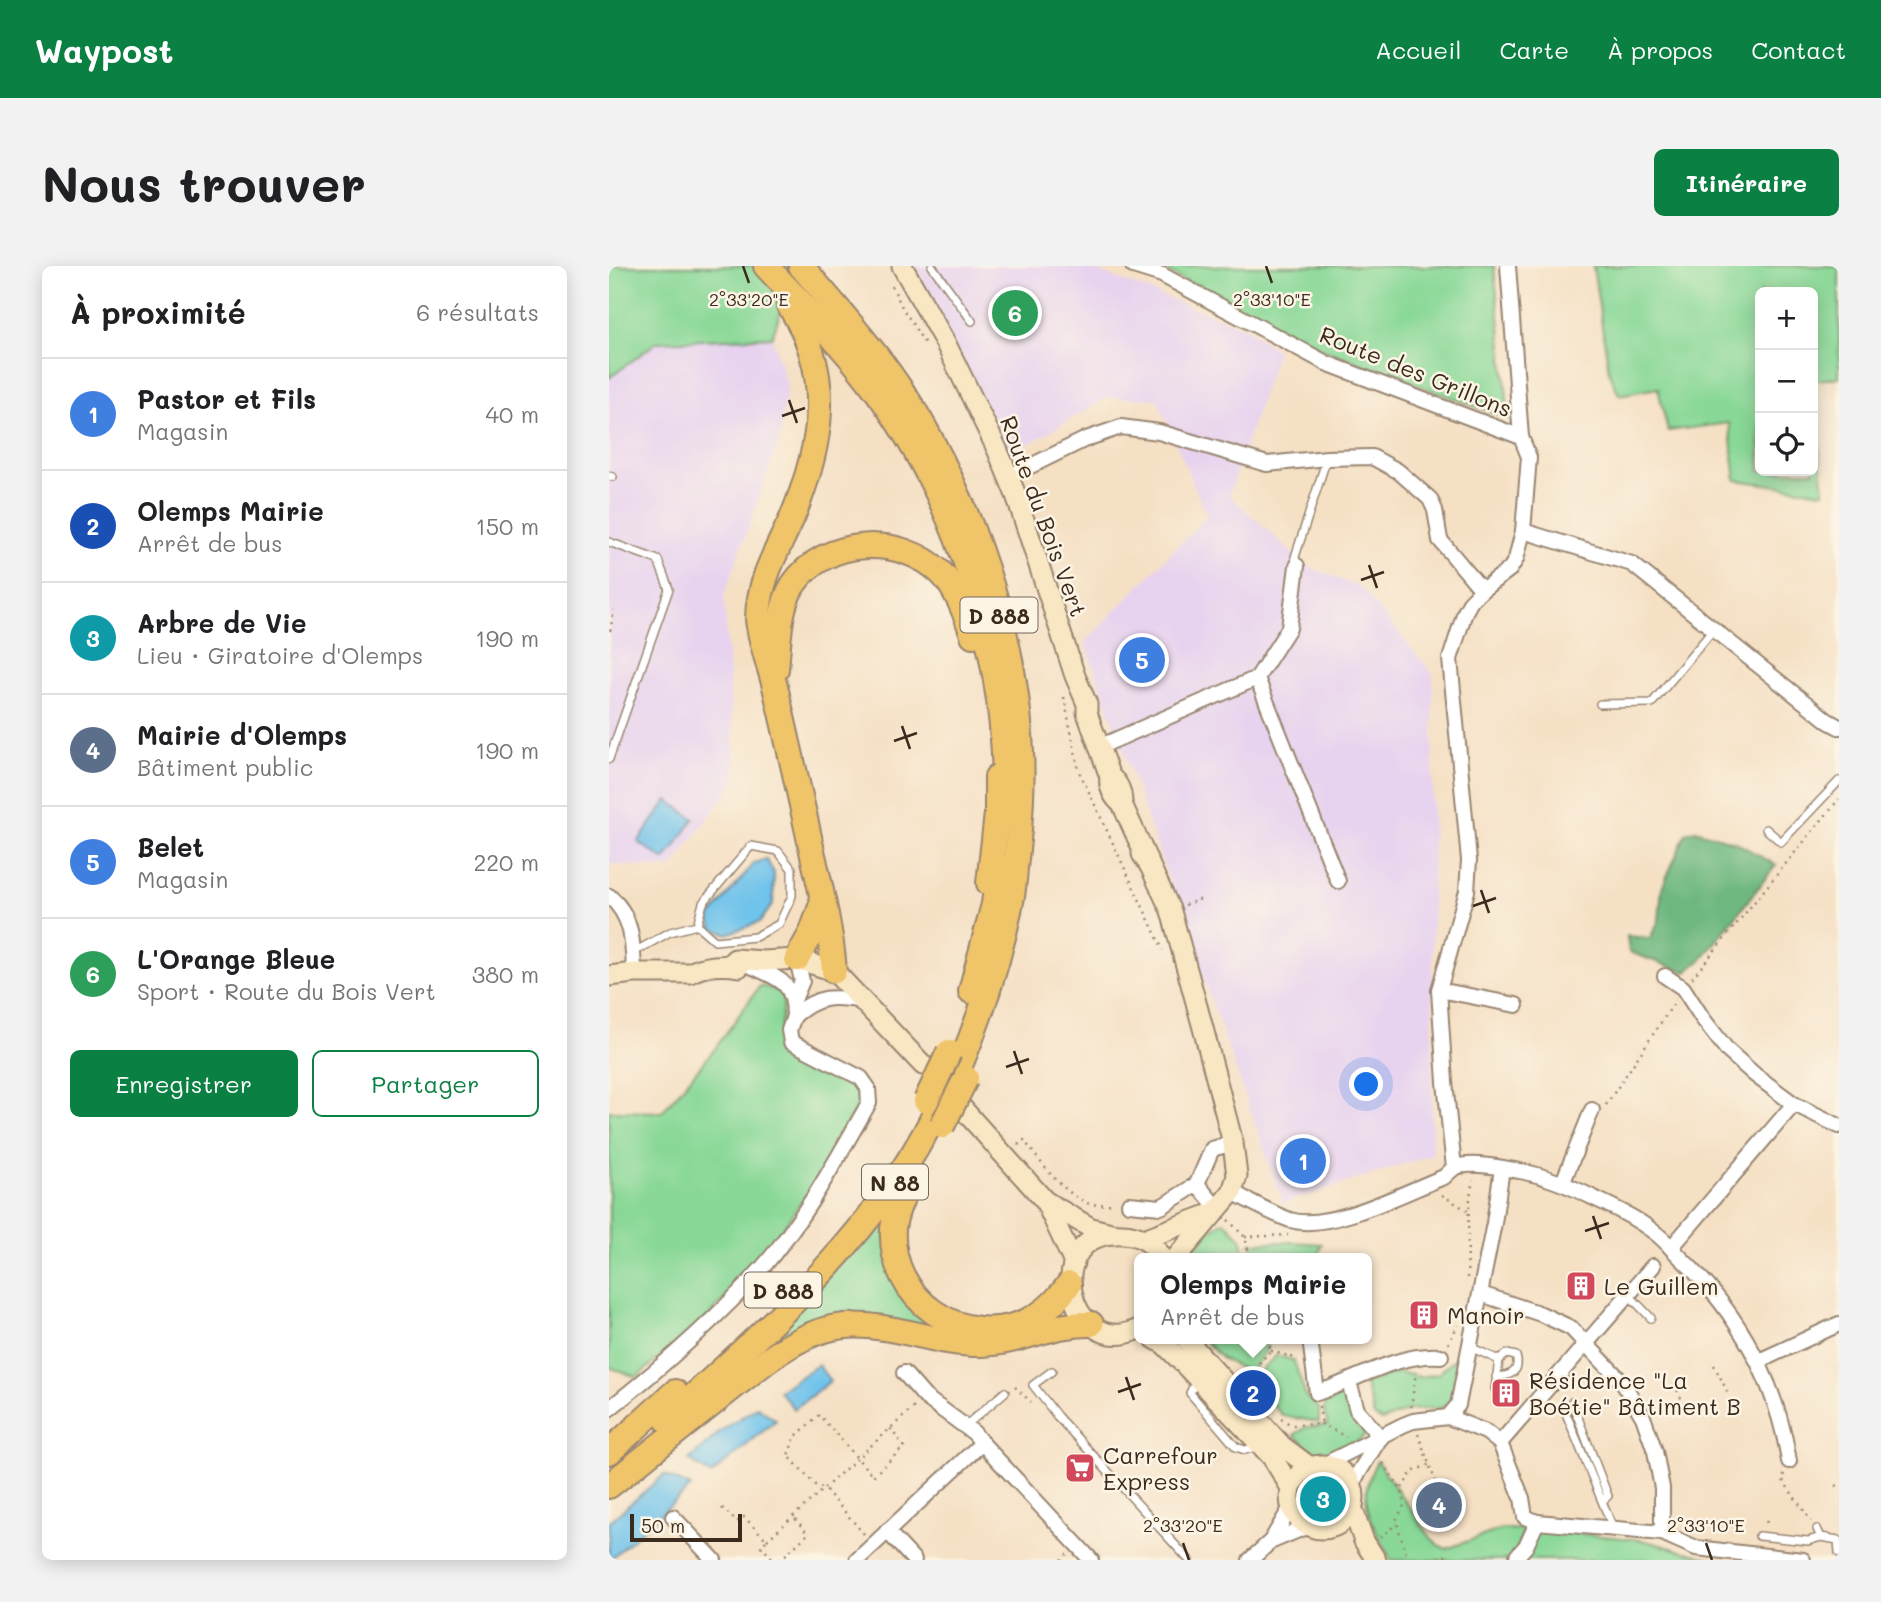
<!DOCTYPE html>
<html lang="fr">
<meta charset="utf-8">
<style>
:root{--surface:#fff;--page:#f2f2f2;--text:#202124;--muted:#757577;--line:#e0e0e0;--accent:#0b8043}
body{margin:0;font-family:Mali,sans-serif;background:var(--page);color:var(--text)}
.controls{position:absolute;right:21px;top:21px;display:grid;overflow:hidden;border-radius:10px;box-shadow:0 4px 18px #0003}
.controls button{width:63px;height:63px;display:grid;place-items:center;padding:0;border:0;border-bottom:2px solid var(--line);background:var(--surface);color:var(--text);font:35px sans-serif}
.scale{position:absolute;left:21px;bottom:18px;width:112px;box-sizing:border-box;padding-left:7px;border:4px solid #3b2a1e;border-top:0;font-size:19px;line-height:24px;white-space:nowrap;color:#3b2a1e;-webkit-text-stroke:5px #fcf5e5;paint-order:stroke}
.you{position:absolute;left:758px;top:819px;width:24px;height:24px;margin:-18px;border:5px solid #fff;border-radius:50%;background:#1a73e8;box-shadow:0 0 0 10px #1a73e833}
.badge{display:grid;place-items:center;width:46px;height:46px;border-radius:50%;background:var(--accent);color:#fff;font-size:23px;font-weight:700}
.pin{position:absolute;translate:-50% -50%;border:4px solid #fff;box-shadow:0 2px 7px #0006}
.popup{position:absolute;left:525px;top:987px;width:238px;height:91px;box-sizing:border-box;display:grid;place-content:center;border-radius:10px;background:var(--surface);filter:drop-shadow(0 2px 5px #0005);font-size:23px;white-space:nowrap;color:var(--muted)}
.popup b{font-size:26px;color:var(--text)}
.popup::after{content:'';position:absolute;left:50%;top:100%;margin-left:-14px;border:14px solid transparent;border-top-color:var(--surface)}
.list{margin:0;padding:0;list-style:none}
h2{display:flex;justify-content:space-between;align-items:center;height:91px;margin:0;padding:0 28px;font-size:30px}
h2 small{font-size:23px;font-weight:400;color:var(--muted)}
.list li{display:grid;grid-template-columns:46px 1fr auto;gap:21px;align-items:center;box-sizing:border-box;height:112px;padding:0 28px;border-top:2px solid var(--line)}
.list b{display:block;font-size:26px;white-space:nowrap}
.list p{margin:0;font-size:23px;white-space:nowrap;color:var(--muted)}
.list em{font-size:23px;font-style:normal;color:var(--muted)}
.actions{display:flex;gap:14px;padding:21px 28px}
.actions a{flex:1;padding:16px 0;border:2px solid var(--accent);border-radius:10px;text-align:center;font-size:24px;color:var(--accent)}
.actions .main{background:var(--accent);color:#fff}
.icon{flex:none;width:38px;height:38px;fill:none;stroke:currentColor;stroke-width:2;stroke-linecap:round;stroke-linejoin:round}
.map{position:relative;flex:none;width:1230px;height:1294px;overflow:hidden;border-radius:10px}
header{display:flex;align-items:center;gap:42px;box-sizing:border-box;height:98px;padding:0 35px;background:var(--accent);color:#fff}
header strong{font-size:33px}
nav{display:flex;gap:38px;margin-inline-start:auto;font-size:24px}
.intro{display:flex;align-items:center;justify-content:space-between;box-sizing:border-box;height:168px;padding:0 42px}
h1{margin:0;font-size:49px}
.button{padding:18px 32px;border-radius:10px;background:var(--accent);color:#fff;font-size:24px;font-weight:700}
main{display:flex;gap:42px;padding:0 42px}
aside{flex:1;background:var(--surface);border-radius:10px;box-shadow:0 4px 18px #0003}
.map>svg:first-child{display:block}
</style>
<header>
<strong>Waypost</strong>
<nav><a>Accueil</a><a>Carte</a><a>À propos</a><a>Contact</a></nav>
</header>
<div class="intro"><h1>Nous trouver</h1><a class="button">Itinéraire</a></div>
<main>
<aside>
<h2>À proximité<small>6 résultats</small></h2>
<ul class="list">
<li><span class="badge" style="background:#3f7fe0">1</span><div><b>Pastor et Fils</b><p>Magasin</p></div><em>40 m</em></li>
<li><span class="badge" style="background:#1a4fb4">2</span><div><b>Olemps Mairie</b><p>Arrêt de bus</p></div><em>150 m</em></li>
<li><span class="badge" style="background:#0f9aa8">3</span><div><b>Arbre de Vie</b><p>Lieu · Giratoire d'Olemps</p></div><em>190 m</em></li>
<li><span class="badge" style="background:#5c6f8a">4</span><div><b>Mairie d'Olemps</b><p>Bâtiment public</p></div><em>190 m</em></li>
<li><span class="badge" style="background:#3f7fe0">5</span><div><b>Belet</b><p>Magasin</p></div><em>220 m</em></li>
<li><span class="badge" style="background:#2e9e5b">6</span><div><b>L'Orange Bleue</b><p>Sport · Route du Bois Vert</p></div><em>380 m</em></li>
</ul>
<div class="actions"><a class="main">Enregistrer</a><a>Partager</a></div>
</aside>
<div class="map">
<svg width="1230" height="1294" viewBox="0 0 1230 1294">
<rect width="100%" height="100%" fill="#fcf5e5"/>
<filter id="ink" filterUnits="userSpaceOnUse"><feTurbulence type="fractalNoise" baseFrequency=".0143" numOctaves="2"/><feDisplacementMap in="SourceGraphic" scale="14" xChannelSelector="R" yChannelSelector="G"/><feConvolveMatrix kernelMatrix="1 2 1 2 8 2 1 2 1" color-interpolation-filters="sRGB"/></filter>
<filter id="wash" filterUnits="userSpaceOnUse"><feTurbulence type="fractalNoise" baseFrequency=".00686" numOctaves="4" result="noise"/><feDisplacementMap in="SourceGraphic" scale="28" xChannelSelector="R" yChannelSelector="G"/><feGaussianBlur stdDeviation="1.57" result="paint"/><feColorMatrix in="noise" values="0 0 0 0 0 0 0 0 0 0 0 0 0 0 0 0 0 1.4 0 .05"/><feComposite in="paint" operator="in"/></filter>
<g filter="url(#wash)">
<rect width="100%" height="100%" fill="#f5e0c4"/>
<g fill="#e7d2ef">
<path d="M 306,0 L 475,0 L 637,62 L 668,85 L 620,229 L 696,299 L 752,322 L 824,408 L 823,889 L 674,937 L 476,376 L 598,250 L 548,133 L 499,131 L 401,189 Z"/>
<path d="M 163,71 L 178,120 L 169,178 L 115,330 L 127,514 L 62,602 L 0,598 L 0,112 L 48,76 Z"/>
</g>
<g fill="#89d897" stroke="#62815a" stroke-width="2">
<path d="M 0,0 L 187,0 L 163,71 L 48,76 L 0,112 Z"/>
<path d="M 547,0 L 885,0 L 900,153 L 715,84 Z"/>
<path d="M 984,0 L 1230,0 L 1230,111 L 1204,115 L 1204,26 L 1151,26 L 1151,205 L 1204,205 L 1204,122 L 1215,226 L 1127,214 L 1120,157 L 1059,165 L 1049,122 L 1010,129 L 1000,106 Z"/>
<path d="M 151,720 L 176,726 L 169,778 L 248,820 L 252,832 L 203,921 L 157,985 L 105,1045 L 28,1111 L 0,1101 L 0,845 L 53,846 L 105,784 Z"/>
<path d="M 276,948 L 278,979 L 343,1065 L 267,1054 L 147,1097 L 151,1082 Z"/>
<path d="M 615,955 L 632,972 L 637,992 L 578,992 L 601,965 Z"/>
<path d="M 682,976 L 713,978 L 708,991 L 646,992 L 642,977 Z"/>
<path d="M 594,1073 L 656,1073 L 658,1084 L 640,1107 L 612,1092 Z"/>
<path d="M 668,1089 L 685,1095 L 697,1131 L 710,1142 L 710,1156 L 674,1150 L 651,1125 L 652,1122 L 643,1113 Z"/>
<path d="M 843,1095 L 851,1096 L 843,1133 L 832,1142 L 800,1144 L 773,1155 L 765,1150 L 756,1117 L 789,1106 L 811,1111 L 829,1108 Z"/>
<path d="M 733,1125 L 750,1151 L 757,1169 L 727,1190 L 711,1191 L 685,1169 L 698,1161 L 719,1159 L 715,1146 L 717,1128 Z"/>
<path d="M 768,1195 L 822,1272 L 829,1279 L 837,1283 L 893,1263 L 935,1264 L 1033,1274 L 1107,1294 L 782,1294 C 764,1257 745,1236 768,1195 Z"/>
<path d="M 712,1209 L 723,1211 L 720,1216 L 728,1229 L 737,1226 C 741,1247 723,1263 702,1254 L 705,1247 L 697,1238 L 691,1241 C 687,1224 696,1213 712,1209 Z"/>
</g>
<path fill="#6eb880" stroke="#54714f" stroke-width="2" d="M 1086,564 L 1126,576 L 1167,599 L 1093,693 L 1077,706 L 1020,686 L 1018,670 L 1041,672 L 1050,655 L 1053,622 L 1077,567 Z"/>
<g fill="#6fc3eb" stroke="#557684" stroke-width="2">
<path d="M 59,534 L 85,553 L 56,594 L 29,576 Z"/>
<path d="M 157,593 L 165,607 L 164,638 L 151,656 L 118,668 L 104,663 L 100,652 L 145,597 Z"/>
<path d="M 209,1099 L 221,1115 L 185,1143 L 170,1125 Z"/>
<path d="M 148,1141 L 167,1154 L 102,1209 L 80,1194 L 112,1165 Z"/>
<path d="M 55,1209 L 82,1221 L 0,1294 L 0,1256 Z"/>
</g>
</g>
<g filter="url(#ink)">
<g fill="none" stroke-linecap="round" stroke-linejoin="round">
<g stroke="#988571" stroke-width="10">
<g id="lane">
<path d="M 323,0 L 363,55"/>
<path d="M 0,210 L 4,211"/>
<path d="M 0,276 L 49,294 L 60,323 L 0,493"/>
<path d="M 688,300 L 686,291 L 718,192"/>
<path d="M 991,438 L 1043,437 L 1104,364"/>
<path d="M 1157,563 L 1172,576 L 1230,515"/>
<path d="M 25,686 L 61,666 L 88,659 L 94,637 L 142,580 L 169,585 L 183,603 L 183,630 L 170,658 L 146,671 L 106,675 L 88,659"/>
<path d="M 1020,1029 L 1042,1052"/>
<path d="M 861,1081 L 890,1094 L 886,1123"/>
<path d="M 443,1105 L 424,1119 L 448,1150 L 580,1294"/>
<path d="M 887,1111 C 901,1110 912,1106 907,1090 L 898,1088 L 890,1094"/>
<path d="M 587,1115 L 581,1127 L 627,1181 L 636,1184 L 650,1180"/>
<path d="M 355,1161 L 396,1126"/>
<path d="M 993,1235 L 999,1230 L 963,1136 L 956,1145 L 1004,1262"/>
<path d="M 1208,1263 L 1212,1271 L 1229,1274 L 1230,1287"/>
<path d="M 1150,1270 L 1199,1275 L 1212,1271"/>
</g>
</g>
<g stroke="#988571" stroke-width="18">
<g id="street">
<path d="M 524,0 L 553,9 L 717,97 L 912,171 L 920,191 L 914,265 L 907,293 L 901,303 L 873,324 L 862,335 L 856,346 L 841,393 L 860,594 L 858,625 L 830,724 L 836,816 L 845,902"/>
<path d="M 899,0 L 912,171"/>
<path d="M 399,211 L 477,173 L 512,161 L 550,166 L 658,198 L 718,192 L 763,191 L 789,205 L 821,233 L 826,244 L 831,274 L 873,324"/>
<path d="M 914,265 L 1023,298 L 1219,455 L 1230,461"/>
<path d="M 648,412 L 680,362 L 688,300"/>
<path d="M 490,481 L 648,412 L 729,615"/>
<path d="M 0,630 C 24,650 24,678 25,707"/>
<path d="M 142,700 C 170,713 185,715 185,750 C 209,729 224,730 254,735"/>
<path d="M 1056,710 L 1074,722 L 1094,753 L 1119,785 L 1146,809 L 1185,838 L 1230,860"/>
<path d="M 830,724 L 907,739"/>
<path d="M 185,734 L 193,715 L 188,693"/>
<path d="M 954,916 L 983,844"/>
<path d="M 588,918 L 609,943"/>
<path d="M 623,926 C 641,935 661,947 681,954 C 721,966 796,926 835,911 C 839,907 843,903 847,901 C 862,895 895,902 911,905 C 938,910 961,920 985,932 C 1006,942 1027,952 1045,966 C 1055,973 1063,983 1072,992 C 1129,1046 1168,1117 1180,1195"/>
<path d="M 520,938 L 552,941 L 588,918 L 603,883 L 624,877"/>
<path d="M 1062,982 L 1185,838"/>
<path d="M 872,1028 L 932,1048 L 962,1062 L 1014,1117 L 1034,1151 L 1046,1185 L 1053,1222 L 1053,1267"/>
<path d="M 701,1073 L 708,1127 C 748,1114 788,1087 832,1090"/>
<path d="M 1150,1095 L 1230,1058"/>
<path d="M 295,1107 L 316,1131 L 365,1167 L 373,1177"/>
<path d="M 740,1116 L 748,1144 L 772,1172"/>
<path d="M 0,1143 C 54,1100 107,1054 153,1002 C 196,953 227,894 260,837 L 259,822 L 252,812 L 182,776 L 180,764 L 185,750"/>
<path d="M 839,1151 L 849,1139 L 885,957 L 893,902"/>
<path d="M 891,1177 L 1044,1000"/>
<path d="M 714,1199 L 794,1159 L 804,1155 L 839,1151 L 877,1166 L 891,1177 L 913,1232 L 916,1251 L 928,1256 L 917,1280 L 908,1290"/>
<path d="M 742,1219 L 771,1172"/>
<path d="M 64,1251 L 105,1294"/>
<path d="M 928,1256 L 1053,1267 L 1087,1282 L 1194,1294"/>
<path d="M 278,1265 L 305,1294"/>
<path d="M 662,1275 L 682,1241"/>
<path d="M 248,1294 L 373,1177 L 482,1294"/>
<path d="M 641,1294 L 661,1276 L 699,1260"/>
</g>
</g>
<g stroke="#988571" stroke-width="23">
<g id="secondary">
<path d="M 293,0 L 337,78 L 388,183 L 407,229 L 466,410 L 478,438 L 478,447 L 501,511 C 499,521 505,532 513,538 C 513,528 510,517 501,511"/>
<path d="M 513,538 L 541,600 L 533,588 L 533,582"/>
<path d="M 541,600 L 562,645 L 594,762 L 624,877 L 628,910 L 623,926 L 567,992"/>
<path d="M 120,699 L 126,693 L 155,695 L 188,693 L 225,705 L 314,799"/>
<path d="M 0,710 L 25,707 L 81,707 C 95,699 115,698 130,701"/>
<path d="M 353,842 L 436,935 L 465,997"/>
<path d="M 436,935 L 482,962 L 506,968"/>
<path d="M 535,973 L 601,948"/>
<path d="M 530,1063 C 458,1096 429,963 514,968 C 532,969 543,977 554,992"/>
<path d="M 546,1073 L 555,1078 L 573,1096 L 663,1191 L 682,1222"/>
<path d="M 577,1073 L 673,1180 L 701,1201"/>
<circle cx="713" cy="1231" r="32"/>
<path d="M 743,1241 L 755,1275 L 767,1294"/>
</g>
</g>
<g stroke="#988571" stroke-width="28">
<g id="highway">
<path d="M 157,0 C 194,40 235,80 267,124 C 351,238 397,387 396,529"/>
<path d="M 192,0 C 239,54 289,110 322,174 C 372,268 408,380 412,487 C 414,522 411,558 407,593 C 405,609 405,625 401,640 C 390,696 372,749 350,802"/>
<path d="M 180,39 C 226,109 213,179 183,252 C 168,285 150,313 149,352 C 149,369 164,409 168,429 C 180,481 192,533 203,585 C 212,625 222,664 225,705"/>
<path d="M 167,403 C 170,375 169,343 184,319 C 216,271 292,268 332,307 C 346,320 358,350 364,369"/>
<path d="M 380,617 L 388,548 L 388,511"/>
<path d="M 188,693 L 203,666 L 214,635"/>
<path d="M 362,725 L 385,638 L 390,600"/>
<path d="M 304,908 C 296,926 286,944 284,963 C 280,1033 352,1083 416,1056 C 435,1048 448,1035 460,1018"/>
<path d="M 58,1154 C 158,1063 265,971 326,848"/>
<path d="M 0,1186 L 66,1126"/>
<path d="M 0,1220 C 37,1190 75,1160 113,1130 C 148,1103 189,1064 236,1060 C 282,1056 327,1079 373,1078 C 411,1077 443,1057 482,1058"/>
</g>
</g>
<g stroke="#988571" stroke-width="2.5" stroke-dasharray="2 5" stroke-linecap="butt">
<path d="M 283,20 L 293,41 L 316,78"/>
<path d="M 1,365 L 5,344"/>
<path d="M 455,431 L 470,505 L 554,684"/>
<path d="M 576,639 L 592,633"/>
<path d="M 1083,712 L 1230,533"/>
<path d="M 997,839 L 1067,734"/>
<path d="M 409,879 L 415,874 C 432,897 452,925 478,937 C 486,940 498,938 506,938"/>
<path d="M 833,929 L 859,945"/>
<path d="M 619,954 L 636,971 L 641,992"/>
<path d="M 636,971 L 679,969"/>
<path d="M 858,1012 C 860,979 857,946 864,914"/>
<path d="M 659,1073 L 662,1085"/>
<path d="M 839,1078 L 849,1059"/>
<path d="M 662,1085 L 689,1093"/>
<path d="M 1105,1099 L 1120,1129"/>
<path d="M 635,1112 L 662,1085"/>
<path d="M 1065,1118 L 1080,1148"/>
<path d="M 406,1121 L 422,1136"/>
<path d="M 710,1140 L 713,1158"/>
<path d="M 802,1141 L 807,1106"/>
<path d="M 672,1152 L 682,1159 L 713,1158 L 737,1171"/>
<path d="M 809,1168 L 827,1217"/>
<path d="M 774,1197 L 792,1224 L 796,1238 L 787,1254 L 799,1294"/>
<path d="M 1175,1208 L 1173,1213 L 1202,1255"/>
<path d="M 1227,1219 L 1230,1222"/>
<path d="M 793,1222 L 803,1206 L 821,1198"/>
<path d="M 113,1242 L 128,1256 L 135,1251 L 158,1274 L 152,1280 L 165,1294"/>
<path d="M 1157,1255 L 1160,1261"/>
<path d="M 255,1268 L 215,1222 L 208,1221 L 179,1189 L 186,1171 L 210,1149 L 264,1210 L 295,1181 L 281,1162"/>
<path d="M 771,1271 L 788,1258"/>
<path d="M 158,1274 L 306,1140"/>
<path d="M 171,1294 L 199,1268 L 184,1250"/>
<path d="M 452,1294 L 458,1288"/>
<path d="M 822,1294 L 836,1290 L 840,1294"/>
</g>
<use href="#lane" stroke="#fff" stroke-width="7"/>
<use href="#street" stroke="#fff" stroke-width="14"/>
<use href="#secondary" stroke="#f9e7c3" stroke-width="19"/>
<use href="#highway" stroke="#f0c469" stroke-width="24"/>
<g stroke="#988571" stroke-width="28" stroke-linecap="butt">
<g id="highway-bridge">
<path d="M 317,835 L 340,786"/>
<path d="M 333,860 L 357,812"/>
</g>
</g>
<use href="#highway-bridge" stroke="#f0c469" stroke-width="24"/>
</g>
</g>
<path fill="none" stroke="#3b2a1e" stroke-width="2.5" d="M 134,0 L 140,17M 657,0 L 663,17M 180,134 L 188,157M 173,150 L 196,142M 760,299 L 768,322M 752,314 L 775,306M 293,460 L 301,483M 285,475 L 308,467M 872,624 L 880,647M 864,640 L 887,632M 405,785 L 413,808M 397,801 L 420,793M 984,950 L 992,973M 976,965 L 1000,957M 517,1111 L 525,1134M 509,1126 L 532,1118M 574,1277 L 580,1294M 1097,1277 L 1103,1294"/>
<defs>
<g id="building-square" transform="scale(1.575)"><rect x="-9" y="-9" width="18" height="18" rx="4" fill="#d1495b" stroke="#fcf5e5"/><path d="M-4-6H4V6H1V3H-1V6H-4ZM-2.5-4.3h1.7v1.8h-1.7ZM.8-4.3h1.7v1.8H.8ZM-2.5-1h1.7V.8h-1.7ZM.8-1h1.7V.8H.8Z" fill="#fff"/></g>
<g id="supermarket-square" transform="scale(1.575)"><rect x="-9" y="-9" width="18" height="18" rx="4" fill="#d1495b" stroke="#fcf5e5"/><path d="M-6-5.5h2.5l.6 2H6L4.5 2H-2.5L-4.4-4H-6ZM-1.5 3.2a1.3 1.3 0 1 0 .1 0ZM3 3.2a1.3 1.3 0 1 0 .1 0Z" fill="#fff"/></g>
</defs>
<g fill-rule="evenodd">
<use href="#building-square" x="972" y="1020"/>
<use href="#building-square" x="815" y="1049"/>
<use href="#building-square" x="897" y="1127"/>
<use href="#supermarket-square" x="471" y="1202"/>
</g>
<g text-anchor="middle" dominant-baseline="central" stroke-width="5" stroke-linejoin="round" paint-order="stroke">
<g fill="#fcf5e5" stroke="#75675a" stroke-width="2">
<rect x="351.5" y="331.5" width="77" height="35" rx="5"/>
<rect x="253" y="898.5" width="66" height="35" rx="5"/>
<rect x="135.5" y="1006.5" width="77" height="35" rx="5"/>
</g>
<g font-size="21" font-weight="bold" fill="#3b2a1e">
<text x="390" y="349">D 888</text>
<text x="286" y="916">N 88</text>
<text x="174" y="1024">D 888</text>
</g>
<g font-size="23" fill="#3b2a1e" stroke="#fcf5e5">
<text transform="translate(807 105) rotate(22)">Route des Grillons</text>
<text transform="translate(435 250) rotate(70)">Route du Bois Vert</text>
</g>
<g font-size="23" fill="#3b2a1e" stroke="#fcf5e5" text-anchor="start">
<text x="995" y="1020">Le Guillem</text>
<text x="838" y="1049">Manoir</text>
<text x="920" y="1114">Résidence "La<tspan x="920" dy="26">Boétie" Bâtiment B</tspan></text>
<text x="494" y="1189">Carrefour<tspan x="494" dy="26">Express</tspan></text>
</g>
</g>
<g font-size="18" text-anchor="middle" fill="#3b2a1e" stroke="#fcf5e5" stroke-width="5" stroke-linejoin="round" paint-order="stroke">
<text x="140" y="40">2°33'20"E</text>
<text x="663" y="40">2°33'10"E</text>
<text x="574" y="1266">2°33'20"E</text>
<text x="1097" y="1266">2°33'10"E</text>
</g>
</svg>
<div class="controls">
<button>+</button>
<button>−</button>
<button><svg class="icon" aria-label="locate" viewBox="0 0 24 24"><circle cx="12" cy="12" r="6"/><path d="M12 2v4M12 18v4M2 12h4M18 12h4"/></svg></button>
</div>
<div class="scale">50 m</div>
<div class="you"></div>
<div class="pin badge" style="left:694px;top:895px;background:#3f7fe0">1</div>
<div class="pin badge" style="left:644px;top:1127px;background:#1a4fb4">2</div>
<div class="popup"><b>Olemps Mairie</b>Arrêt de bus</div>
<div class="pin badge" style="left:714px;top:1233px;background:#0f9aa8">3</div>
<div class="pin badge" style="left:830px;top:1239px;background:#5c6f8a">4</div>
<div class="pin badge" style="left:533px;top:394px;background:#3f7fe0">5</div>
<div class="pin badge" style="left:406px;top:47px;background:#2e9e5b">6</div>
</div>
</main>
